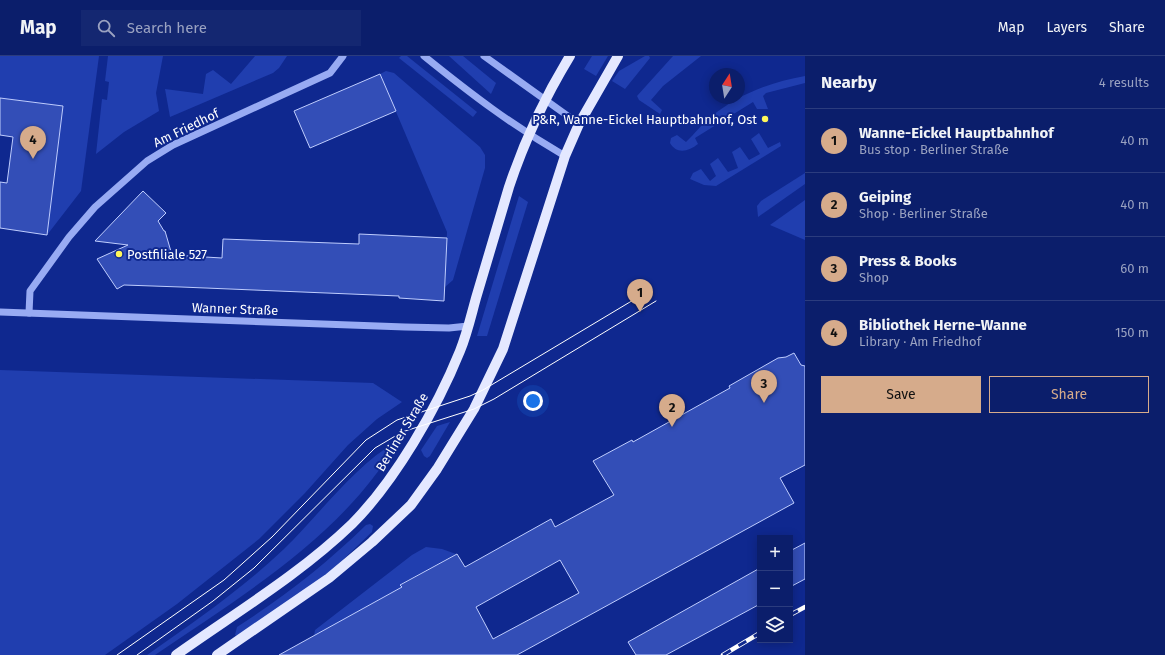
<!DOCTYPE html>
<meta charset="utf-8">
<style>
:root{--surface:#0b1e6b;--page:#142771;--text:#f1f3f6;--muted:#9aa2c1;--line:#2b3c7e;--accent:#d6ab8b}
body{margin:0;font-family:"Fira Sans",sans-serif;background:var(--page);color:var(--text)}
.controls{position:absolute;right:12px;bottom:12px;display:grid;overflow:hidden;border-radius:0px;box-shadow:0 2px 10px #0003}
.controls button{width:36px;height:36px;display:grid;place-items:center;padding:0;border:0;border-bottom:1px solid var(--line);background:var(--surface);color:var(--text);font:20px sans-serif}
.compass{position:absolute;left:709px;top:12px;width:36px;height:36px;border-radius:50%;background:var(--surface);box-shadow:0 2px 10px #0003;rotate:12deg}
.you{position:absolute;left:533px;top:345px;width:14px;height:14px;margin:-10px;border:3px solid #fff;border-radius:50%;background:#1a73e8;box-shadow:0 0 0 6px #1a73e833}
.badge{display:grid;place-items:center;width:26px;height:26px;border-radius:50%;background:var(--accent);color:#111;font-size:13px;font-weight:700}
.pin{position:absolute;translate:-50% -33px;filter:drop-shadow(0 1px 2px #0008)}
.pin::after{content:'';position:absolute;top:21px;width:14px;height:12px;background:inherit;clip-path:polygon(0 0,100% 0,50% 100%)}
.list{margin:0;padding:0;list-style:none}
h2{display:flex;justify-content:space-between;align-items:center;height:52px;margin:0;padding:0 16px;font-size:17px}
h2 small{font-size:13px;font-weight:400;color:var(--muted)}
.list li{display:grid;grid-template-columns:26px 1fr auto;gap:12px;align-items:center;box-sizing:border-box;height:64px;padding:0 16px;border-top:1px solid var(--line)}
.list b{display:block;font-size:15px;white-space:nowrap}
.list p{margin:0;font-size:13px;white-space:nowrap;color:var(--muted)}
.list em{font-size:13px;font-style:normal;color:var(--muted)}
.actions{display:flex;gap:8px;padding:12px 16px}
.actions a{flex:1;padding:9px 0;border:1px solid var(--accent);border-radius:0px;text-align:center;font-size:14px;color:var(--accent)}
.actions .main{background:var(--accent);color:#111}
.icon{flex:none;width:22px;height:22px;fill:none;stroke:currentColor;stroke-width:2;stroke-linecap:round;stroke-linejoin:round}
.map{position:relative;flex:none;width:805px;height:599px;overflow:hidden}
header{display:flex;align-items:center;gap:24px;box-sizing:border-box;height:56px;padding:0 20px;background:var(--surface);border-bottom:1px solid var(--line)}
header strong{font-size:19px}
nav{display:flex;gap:22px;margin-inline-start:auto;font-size:14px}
.search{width:280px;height:36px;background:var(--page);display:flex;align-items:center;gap:10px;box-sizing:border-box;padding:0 14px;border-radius:0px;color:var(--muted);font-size:15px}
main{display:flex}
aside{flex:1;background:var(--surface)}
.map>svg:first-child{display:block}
</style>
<header>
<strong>Map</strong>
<div class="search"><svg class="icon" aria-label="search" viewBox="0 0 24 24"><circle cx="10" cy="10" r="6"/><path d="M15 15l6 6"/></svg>Search here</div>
<nav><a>Map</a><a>Layers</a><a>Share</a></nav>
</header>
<main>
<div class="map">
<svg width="805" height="599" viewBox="0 0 805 599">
<rect width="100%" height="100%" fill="#0f288f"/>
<g fill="#203eaf">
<path d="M 0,0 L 99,0 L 81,135 L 47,179 L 63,50 L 0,42 Z"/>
<path d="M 108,0 L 163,0 L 156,37 L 159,55 L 124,76 L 96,98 L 102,43 L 107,44 L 109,26 L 105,25 Z"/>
<path d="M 255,0 L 287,0 L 279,12 L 273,17 L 170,61 L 165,33 L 203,38 L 206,18 L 213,14 L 231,28 Z"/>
<path d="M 401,0 L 407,0 L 477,56 L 473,61 L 399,2 Z"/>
<path d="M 449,0 L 463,0 L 496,27 L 491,38 Z"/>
<path d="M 592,0 L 608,0 L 596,20 L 584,13 Z"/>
<path d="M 645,0 L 649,0 L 650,2 L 625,33 L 612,25 L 619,15 Z"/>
<path d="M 673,0 L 701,0 L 663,30 L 651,44 L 662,54 L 660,58 L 639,44 L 637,40 Z"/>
<path d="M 386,15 L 394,17 L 480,91 L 485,99 L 485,112 L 453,224 L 445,231 L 447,176 L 380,18 Z"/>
<path d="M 805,20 L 805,27 L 766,37 L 763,40 L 768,53 L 757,53 L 753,46 L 695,82 L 698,88 C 689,95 677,99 670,87 L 671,82 L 677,79 L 686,86 C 695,78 702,67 712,60 C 739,38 771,26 805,20 Z"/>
<path d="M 759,77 L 768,92 L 780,86 L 781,90 L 716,130 L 704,129 L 690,123 L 693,117 L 701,113 L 710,125 L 716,120 L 710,108 L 718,102 L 728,116 L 738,112 L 732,96 L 740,91 L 749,104 L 760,98 L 751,83 Z"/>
<path d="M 805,117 L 805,128 L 758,161 L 757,150 L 761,145 Z"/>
<path d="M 519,140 L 528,146 L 487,280 L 477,280 Z"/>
<path d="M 805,144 L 805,184 L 770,169 Z"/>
<path d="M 0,314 L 373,327 L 402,346 L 377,363 L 348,389 L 305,437 L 259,483 L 177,548 L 105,599 L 0,599 Z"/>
<path d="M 450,366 L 430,400 L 427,402 L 424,400 L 421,394 L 437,370 Z"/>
<path d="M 396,386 C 394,399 381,411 373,422 C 315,497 232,546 155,599 L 147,599 C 194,566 242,533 284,493 C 319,459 354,410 396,386 Z"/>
<path d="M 370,468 L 373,470 L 372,476 L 328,518 L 239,581 L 235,579 L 237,571 C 284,541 326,508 366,469 Z"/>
<path d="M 426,491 L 442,493 L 456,498 L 401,528 L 402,531 L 314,580 L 315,574 L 412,499 Z"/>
</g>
<g fill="#334eb7" stroke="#bfcdfe" fill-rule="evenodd">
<path d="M 380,18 L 396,55 L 310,92 L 294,55 Z"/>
<path d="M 0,42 L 63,50 L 47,179 L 0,172 L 0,126 L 7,127 L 13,81 L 0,79 Z"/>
<path d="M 143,135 L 166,157 L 158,165 L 164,175 L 165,175 L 172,199 L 222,202 L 223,183 L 359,188 L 359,178 L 447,182 L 444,245 L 399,242 L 399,240 L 181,231 L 124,229 L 117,233 L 97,203 L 128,189 L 95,185 Z"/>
<path d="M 794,297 L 801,309 L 805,310 L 805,409 L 780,422 L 794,447 L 517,599 L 279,599 L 402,531 L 400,529 L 457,498 L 465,511 L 551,463 L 555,471 L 614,439 L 593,405 L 632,384 L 633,386 L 730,332 L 729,330 L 778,302 L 786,301 ZM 560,504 L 579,537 L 493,583 L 476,551 Z"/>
<path d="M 805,487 L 805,523 L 790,531 L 790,495 Z"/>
<path d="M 760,512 L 760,548 L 666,599 L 636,599 L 628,586 Z"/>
</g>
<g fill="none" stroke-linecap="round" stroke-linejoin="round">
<g stroke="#98abf3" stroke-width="7">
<path d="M 424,0 C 471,38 513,70 565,100"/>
<path d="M 484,0 L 579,68"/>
<path d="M 0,256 L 405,271 L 449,272 L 468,270"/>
<path d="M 29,257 L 30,235 L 69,181 L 95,151 L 147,105 L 173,89 L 330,17 L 343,0"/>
</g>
<g stroke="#e4e8ff" stroke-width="10">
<path d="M 176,599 C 235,557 299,519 352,468 C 395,425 437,352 460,295 C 467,278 471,260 476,242 C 487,205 498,168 509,131 C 524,86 545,41 570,0"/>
<path d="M 217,599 L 329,522 L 372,486 L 411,449 L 437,413 L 474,353 L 503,293 L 565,100 L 579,68 L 618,0"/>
</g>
<g stroke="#fff" stroke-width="1">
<path d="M 117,599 L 224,524 L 272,481 L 366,384 L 397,364 L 470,340 L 483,334 L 650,234"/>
<path d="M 137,599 L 213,545 L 254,512 L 375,392 L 402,376 L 474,353 L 494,343 L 656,245"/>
</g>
<g stroke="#fff" stroke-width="4.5">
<g id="rail">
<path d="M 790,559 L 805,551"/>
<path d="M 723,599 L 760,577"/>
</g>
</g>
<use href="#rail" stroke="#0f288f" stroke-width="3" stroke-dasharray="9" stroke-linecap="butt"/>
</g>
<g fill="#fff75a" stroke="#0f288f" stroke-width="1.5">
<circle cx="765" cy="63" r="4"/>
<circle cx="119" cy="198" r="4"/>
</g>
<g text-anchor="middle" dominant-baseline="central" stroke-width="4" stroke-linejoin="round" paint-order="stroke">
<g font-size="13" fill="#fff" stroke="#0f288f" text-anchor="end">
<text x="757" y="63">P&amp;R, Wanne-Eickel Hauptbahnhof, Ost</text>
<text x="127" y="198" text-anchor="start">Postfiliale 527</text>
</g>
<g font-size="13" fill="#fff" stroke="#0f288f">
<text transform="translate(186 72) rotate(-26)">Am Friedhof</text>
<text transform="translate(235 253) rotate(2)">Wanner Straße</text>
<text transform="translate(402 376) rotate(-59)">Berliner Straße</text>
</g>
</g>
</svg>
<div class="controls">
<button>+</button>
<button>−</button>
<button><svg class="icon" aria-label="layers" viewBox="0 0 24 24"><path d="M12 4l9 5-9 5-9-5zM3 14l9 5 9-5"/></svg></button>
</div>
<svg class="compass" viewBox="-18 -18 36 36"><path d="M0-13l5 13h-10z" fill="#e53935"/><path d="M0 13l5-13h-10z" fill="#9aa2c1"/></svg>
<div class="you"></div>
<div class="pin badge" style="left:640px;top:256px">1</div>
<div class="pin badge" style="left:672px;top:371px">2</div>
<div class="pin badge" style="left:764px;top:347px">3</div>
<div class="pin badge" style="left:33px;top:103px">4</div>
</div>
<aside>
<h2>Nearby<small>4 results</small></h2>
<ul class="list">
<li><span class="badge">1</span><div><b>Wanne-Eickel Hauptbahnhof</b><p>Bus stop · Berliner Straße</p></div><em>40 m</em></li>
<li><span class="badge">2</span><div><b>Geiping</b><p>Shop · Berliner Straße</p></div><em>40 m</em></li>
<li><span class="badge">3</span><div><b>Press &amp; Books</b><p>Shop</p></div><em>60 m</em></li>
<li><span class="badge">4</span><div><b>Bibliothek Herne-Wanne</b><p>Library · Am Friedhof</p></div><em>150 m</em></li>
</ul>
<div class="actions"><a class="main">Save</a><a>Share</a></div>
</aside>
</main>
